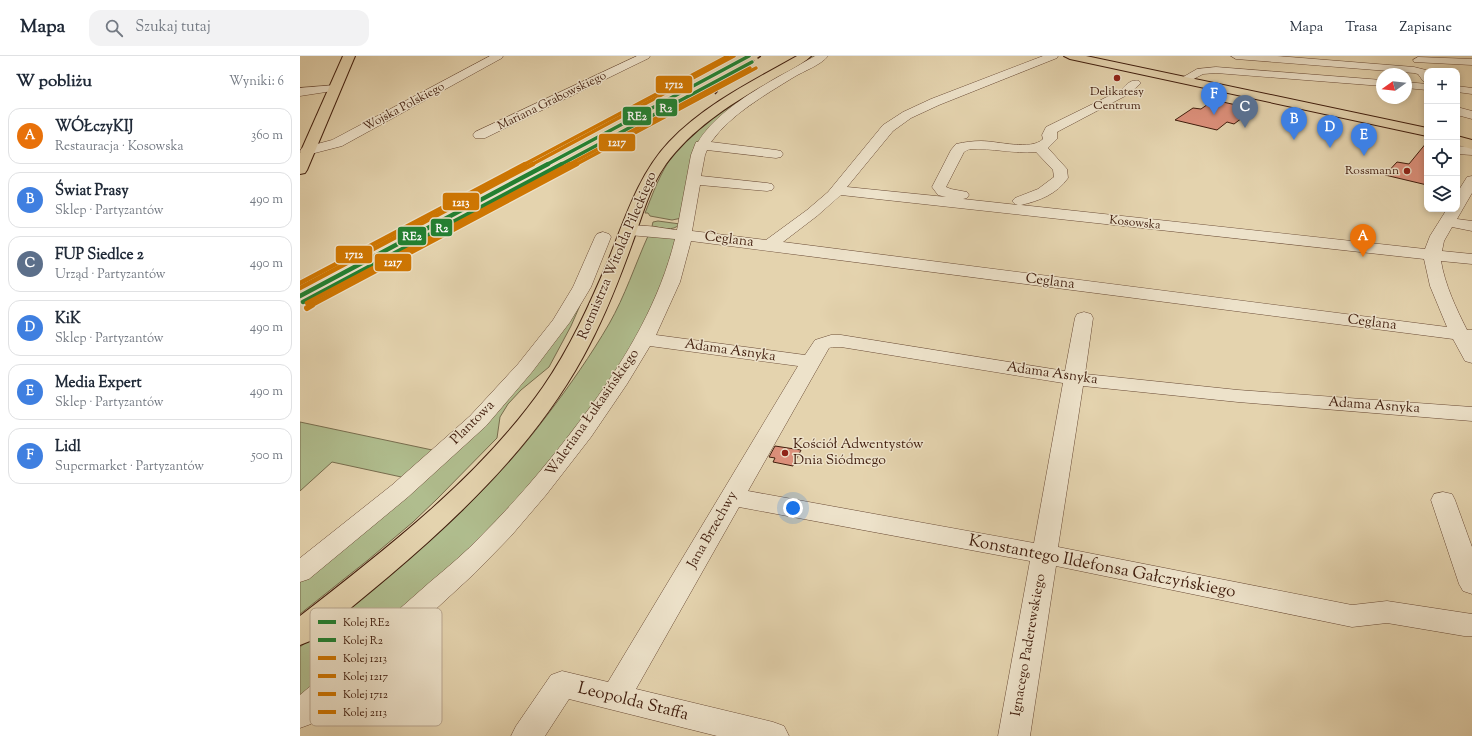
<!DOCTYPE html>
<html lang="pl">
<meta charset="utf-8">
<style>
:root{--surface:#fff;--page:#f2f2f3;--text:#1f2937;--muted:#747a83;--line:#e0e1e3;--accent:#7c3aed}
body{margin:0;font-family:"Sorts Mill Goudy",serif;background:var(--page);color:var(--text)}
.controls{position:absolute;right:12px;top:12px;display:grid;overflow:hidden;border-radius:8px;box-shadow:0 2px 6px #0003}
.controls button{width:36px;height:36px;display:grid;place-items:center;padding:0;border:0;border-bottom:1px solid var(--line);background:var(--surface);color:var(--text);font:20px sans-serif}
.compass{position:absolute;left:1076px;top:12px;width:36px;height:36px;border-radius:50%;background:var(--surface);box-shadow:0 2px 6px #0003;rotate:255deg}
.you{position:absolute;left:493px;top:452px;width:14px;height:14px;margin:-10px;border:3px solid #fff;border-radius:50%;background:#1a73e8;box-shadow:0 0 0 6px #1a73e833}
.badge{display:grid;place-items:center;width:26px;height:26px;border-radius:50%;background:var(--accent);color:#fff;font-size:13px;font-weight:700}
.pin{position:absolute;translate:-50% -33px;filter:drop-shadow(0 1px 2px #0008)}
.pin::after{content:'';position:absolute;top:21px;width:14px;height:12px;background:inherit;clip-path:polygon(0 0,100% 0,50% 100%)}
.list{margin:0;padding:0;list-style:none}
h2{display:flex;justify-content:space-between;align-items:center;height:52px;margin:0;padding:0 16px;font-size:17px}
h2 small{font-size:13px;font-weight:400;color:var(--muted)}
.list li{display:grid;grid-template-columns:26px 1fr auto;gap:12px;align-items:center;box-sizing:border-box;height:56px;margin:0 8px 8px;padding:0 8px;border:1px solid var(--line);border-radius:12px}
.list b{display:block;font-size:15px;white-space:nowrap}
.list p{margin:0;font-size:13px;white-space:nowrap;color:var(--muted)}
.list em{font-size:13px;font-style:normal;color:var(--muted)}
.icon{flex:none;width:22px;height:22px;fill:none;stroke:currentColor;stroke-width:2;stroke-linecap:round;stroke-linejoin:round}
.map{position:relative;flex:none;width:1172px;height:680px;overflow:hidden}
header{display:flex;align-items:center;gap:24px;box-sizing:border-box;height:56px;padding:0 20px;background:var(--surface);border-bottom:1px solid var(--line)}
header strong{font-size:19px}
nav{display:flex;gap:22px;margin-inline-start:auto;font-size:14px}
.search{width:280px;height:36px;background:var(--page);display:flex;align-items:center;gap:10px;box-sizing:border-box;padding:0 14px;border-radius:12px;color:var(--muted);font-size:15px}
main{display:flex}
aside{flex:1;background:var(--surface)}
.map>svg:first-child{display:block}
</style>
<header>
<strong>Mapa</strong>
<div class="search"><svg class="icon" aria-label="search" viewBox="0 0 24 24"><circle cx="10" cy="10" r="6"/><path d="M15 15l6 6"/></svg>Szukaj tutaj</div>
<nav><a>Mapa</a><a>Trasa</a><a>Zapisane</a></nav>
</header>
<main>
<aside>
<h2>W pobliżu<small>Wyniki: 6</small></h2>
<ul class="list">
<li><span class="badge" style="background:#e8710a">A</span><div><b>WÓŁczyKIJ</b><p>Restauracja · Kosowska</p></div><em>360 m</em></li>
<li><span class="badge" style="background:#3f7fe0">B</span><div><b>Świat Prasy</b><p>Sklep · Partyzantów</p></div><em>490 m</em></li>
<li><span class="badge" style="background:#5c6f8a">C</span><div><b>FUP Siedlce 2</b><p>Urząd · Partyzantów</p></div><em>490 m</em></li>
<li><span class="badge" style="background:#3f7fe0">D</span><div><b>KiK</b><p>Sklep · Partyzantów</p></div><em>490 m</em></li>
<li><span class="badge" style="background:#3f7fe0">E</span><div><b>Media Expert</b><p>Sklep · Partyzantów</p></div><em>490 m</em></li>
<li><span class="badge" style="background:#3f7fe0">F</span><div><b>Lidl</b><p>Supermarket · Partyzantów</p></div><em>500 m</em></li>
</ul>
</aside>
<div class="map">
<svg width="1172" height="680" viewBox="0 0 1172 680">
<rect width="100%" height="100%" fill="#e4d3ae"/>
<filter id="stains"><feTurbulence type="fractalNoise" baseFrequency=".005" numOctaves="4"/><feColorMatrix values="0 0 0 0 .2 0 0 0 0 .09 0 0 0 0 .02 0 0 0 .5 -.17"/></filter>
<radialGradient id="worn" r=".72"><stop offset=".6" stop-color="#630" stop-opacity="0"/><stop offset="1" stop-color="#630" stop-opacity=".3"/></radialGradient>
<g fill="#b0bd8e" stroke="#786d4e">
<path d="M 511,0 L 520,0 L 403,82 L 382,162 L 372,164 L 350,160 L 348,157 L 345,157 C 353,137 360,117 373,99 C 406,55 464,28 511,0 Z"/>
<path d="M 358,165 L 380,168 C 373,176 361,172 352,170 L 353,166 Z"/>
<path d="M 348,180 L 372,180 L 376,183 L 371,205 L 341,276 L 276,377 L 187,480 L 0,650 L 0,591 C 87,523 182,448 248,358 C 270,329 291,299 309,268 C 325,240 335,209 348,180 Z"/>
<path d="M 309,183 L 271,270 L 249,311 L 221,334 L 208,348 L 200,361 L 197,382 L 137,443 L 113,466 L 68,504 L 0,558 L 0,521 L 197,349 Z"/>
<path d="M 0,366 L 137,395 L 106,422 L 32,406 L 0,435 Z"/>
</g>
<g fill="#dc907b" stroke="#401d0d">
<path d="M 914,44 L 954,53 L 934,68 L 927,66 L 917,74 L 875,64 L 893,52 L 901,53 Z"/>
<path d="M 1127,86 L 1127,129 L 1085,119 L 1097,106 L 1109,108 Z"/>
<path d="M 475,390 L 501,394 L 493,410 L 473,406 L 475,402 L 469,401 Z"/>
</g>
<g fill="none" stroke-linecap="round" stroke-linejoin="round">
<g stroke="#694a35" stroke-width="1">
<g id="minor">
<path d="M 190,0 L 203,0 L 202,2 L 42,90 L 7,99 L 2,98 L 0,95 L 2,92 L 32,84 Z"/>
<path d="M 337,0 L 350,0 L 349,2 L 185,82 L 175,82 L 173,79 L 175,76 Z"/>
<path d="M 515,0 L 528,0 C 521,9 504,15 494,21 C 465,39 431,58 411,86 L 476,94 L 481,95 L 483,98 L 481,101 L 476,102 L 407,94 L 405,99 L 401,120 L 467,127 L 472,128 L 474,131 L 472,134 L 467,135 L 400,129 L 392,175 L 466,184 L 507,154 L 528,136 L 583,69 L 603,56 L 631,43 L 743,0 L 758,0 L 757,2 L 639,49 L 611,62 L 593,75 L 547,131 L 646,141 L 638,139 L 632,131 L 651,94 L 656,88 C 665,86 673,85 681,85 C 698,85 731,95 743,83 L 742,79 L 746,71 L 821,34 C 827,28 831,23 839,25 L 841,27 L 829,38 L 757,76 L 757,83 L 748,92 L 767,113 L 768,122 C 757,138 739,145 721,149 L 1125,193 L 1130,180 L 1147,153 L 1157,153 L 1157,137 L 1167,121 L 1172,120 L 1172,137 L 1157,163 L 1172,165 L 1172,175 L 1152,171 L 1144,185 L 1142,195 L 1172,198 L 1172,208 L 1141,205 C 1145,229 1156,252 1167,274 L 1172,274 L 1172,307 L 1165,305 L 1153,283 L 391,185 L 380,226 L 356,279 L 505,299 L 515,284 L 531,279 L 541,279 L 765,315 L 775,262 L 777,258 L 784,256 L 791,258 L 793,262 L 785,318 L 938,334 L 1172,351 L 1172,365 L 938,346 L 783,330 L 758,491 L 1052,549 L 1087,545 L 1172,558 L 1172,580 L 1164,580 L 1087,567 L 1052,571 L 756,510 L 730,680 L 698,680 L 730,505 L 439,451 L 336,633 L 473,666 L 484,670 L 489,680 L 417,680 L 269,643 L 245,680 L 211,680 L 216,670 L 251,619 L 262,615 L 308,626 L 498,310 L 350,290 L 327,328 L 291,381 L 246,439 L 211,480 L 175,517 L 11,668 L 0,672 L 0,639 C 44,602 87,564 130,526 C 148,511 166,496 182,479 C 222,439 258,395 291,350 C 328,299 360,244 375,183 L 329,179 L 323,177 L 321,174 L 323,171 C 340,167 360,172 377,174 L 391,99 L 396,86 L 398,86 C 420,49 479,21 515,0 ZM 670,93 C 692,92 714,98 736,96 L 753,114 L 754,121 L 738,133 L 715,142 L 712,145 L 715,148 L 718,149 L 663,143 L 667,142 L 669,139 L 667,136 L 651,133 L 646,131 L 664,96 ZM 541,139 L 1124,203 L 1130,230 L 1147,271 L 483,186 L 517,160 ZM 533,291 L 541,291 L 763,327 L 734,487 L 448,435 L 521,306 L 529,292 Z"/>
<path d="M 931,0 L 977,0 L 1114,11 L 1126,14 L 1127,26 L 1123,25 L 1118,18 L 1114,17 L 936,3 Z"/>
<path d="M 1118,1 L 1172,3 L 1172,9 L 1114,6 L 1113,4 Z"/>
<path d="M 916,11 L 1082,24 L 1082,30 L 916,17 L 903,18 L 888,26 L 880,26 L 878,24 L 897,13 Z"/>
<path d="M 1106,26 L 1127,28 L 1127,34 L 1106,32 Z"/>
<path d="M 35,29 L 39,30 L 41,32 L 39,34 L 0,40 L 0,32 Z"/>
<path d="M 1157,30 L 1172,32 L 1172,38 L 1157,36 Z"/>
<path d="M 1157,51 L 1172,55 L 1172,63 L 1157,59 Z"/>
<path d="M 1157,90 L 1172,91 L 1172,99 L 1157,98 Z"/>
<path d="M 303,176 L 309,178 L 311,181 L 291,231 L 270,266 L 232,316 L 186,370 L 108,441 L 9,523 L 0,526 L 0,502 L 92,429 L 170,360 L 218,308 L 253,264 L 273,231 L 295,181 L 297,178 Z"/>
<path d="M 1143,436 L 1152,438 L 1155,444 L 1172,491 L 1172,538 L 1163,535 L 1159,528 L 1131,444 L 1134,438 Z"/>
</g>
</g>
<g stroke="#401d0d" stroke-width="2">
<g id="major">
<path d="M 43,0 L 55,0 L 7,114 L 5,117 L 0,118 L 0,97 Z"/>
<path d="M 497,0 L 511,0 C 501,10 479,19 467,27 C 429,49 392,73 366,108 C 349,132 342,161 332,188 C 318,227 303,265 283,301 C 220,416 110,504 10,585 L 0,589 L 0,560 C 86,493 180,421 243,331 C 270,292 290,248 308,205 C 325,163 338,119 369,86 C 405,48 453,25 497,0 Z"/>
<path d="M 764,0 L 786,0 L 1127,72 L 1127,80 L 770,3 Z"/>
<path d="M 1157,80 L 1172,84 L 1172,93 L 1157,89 Z"/>
</g>
</g>
<use href="#minor" fill="#ede2ca" fill-rule="evenodd"/>
<use href="#major" fill="#e4d3ae" fill-rule="evenodd"/>
<g stroke="#401d0d" stroke-width="1.5" stroke-dasharray="4 4" stroke-linecap="butt">
<path d="M 415,38 L 432,19 L 461,0"/>
<path d="M 224,109 L 432,0"/>
</g>
<path stroke="#401d0d" stroke-width="2.5" stroke-dasharray="5.5 5.5" stroke-linecap="butt" d="M 0,225 L 226,108"/>
<g stroke="#ede2ca" stroke-width="5">
<path id="rail-1-far1" d="M 246,109 L 449,0"/>
</g>
<g stroke="#ede2ca" stroke-width="7">
<path id="rail-1" d="M 0,240 L 248,108"/>
</g>
<g stroke="#ede2ca" stroke-width="5">
<path id="rail-2-far1" d="M 260,109 L 452,6"/>
</g>
<g stroke="#ede2ca" stroke-width="7">
<path id="rail-2" d="M 3,246 L 262,108"/>
</g>
<g stroke="#ede2ca" stroke-width="5">
<path id="rail-3-far1" d="M 231,109 L 434,0"/>
</g>
<g stroke="#ede2ca" stroke-width="7">
<path id="rail-3" d="M 0,232 L 233,108"/>
</g>
<g stroke="#ede2ca" stroke-width="5">
<path id="rail-4-far2" d="M 275,109 L 456,12"/>
</g>
<g stroke="#ede2ca" stroke-width="7">
<path id="rail-4-far1" d="M 10,250 L 277,108"/>
</g>
<g stroke="#ede2ca" stroke-width="9">
<path id="rail-4" d="M 7,252 L 12,249"/>
</g>
<g stroke="#ede2ca" stroke-width="5">
<path id="rail-5-far1" d="M 223,109 L 428,0"/>
</g>
<g stroke="#ede2ca" stroke-width="7">
<path id="rail-5" d="M 0,227 L 225,108"/>
</g>
<g stroke="#ede2ca" stroke-width="5">
<path id="rail-6-far1" d="M 268,109 L 450,12"/>
</g>
<g stroke="#ede2ca" stroke-width="7">
<path id="rail-6" d="M 7,247 L 270,108"/>
</g>
<use href="#rail-1-far1" stroke="#238132" stroke-width="3.5"/>
<use href="#rail-1" stroke="#238132" stroke-width="4.5"/>
<use href="#rail-2-far1" stroke="#238132" stroke-width="3.5"/>
<use href="#rail-2" stroke="#238132" stroke-width="4.5"/>
<use href="#rail-3-far1" stroke="#cf7703" stroke-width="3.5"/>
<use href="#rail-3" stroke="#cf7703" stroke-width="4.5"/>
<use href="#rail-4-far2" stroke="#cf7703" stroke-width="3.5"/>
<use href="#rail-4-far1" stroke="#cf7703" stroke-width="4.5"/>
<use href="#rail-4" stroke="#cf7703" stroke-width="6"/>
<use href="#rail-5-far1" stroke="#cf7703" stroke-width="3.5"/>
<use href="#rail-5" stroke="#cf7703" stroke-width="4.5"/>
<use href="#rail-6-far1" stroke="#cf7703" stroke-width="3.5"/>
<use href="#rail-6" stroke="#cf7703" stroke-width="4.5"/>
</g>
<g fill="#8f2418" stroke="#ede2ca" stroke-width="1.5">
<circle cx="817" cy="22" r="4"/>
<circle cx="1107" cy="115" r="4"/>
<circle cx="485" cy="397" r="4"/>
</g>
<g text-anchor="middle" dominant-baseline="central" stroke-width="3" stroke-linejoin="round" paint-order="stroke">
<g font-size="12" fill="#401d0d" stroke="#ede2ca">
<text x="817" y="36">Delikatesy<tspan x="817" dy="14">Centrum</tspan></text>
<text x="1099" y="115" text-anchor="end">Rossmann</text>
</g>
<g font-size="12" fill="#401d0d" stroke="#ede2ca">
<text transform="translate(252 45) rotate(-26)">Mariana Grabowskiego</text>
<text transform="translate(104 51) rotate(-28)">Wojska Polskiego</text>
<text transform="translate(835 167) rotate(6)">Kosowska</text>
</g>
<g font-size="14" fill="#401d0d" stroke="#ede2ca">
<text transform="translate(429 184) rotate(7)">Ceglana</text>
<text transform="translate(318 200) rotate(-67)">Rotmistrza Witolda Pileckiego</text>
<text transform="translate(750 226) rotate(7)">Ceglana</text>
<text transform="translate(1072 267) rotate(7)">Ceglana</text>
<text transform="translate(430 295) rotate(8)">Adama Asnyka</text>
<text transform="translate(752 318) rotate(8)">Adama Asnyka</text>
<text transform="translate(1074 350) rotate(4)">Adama Asnyka</text>
<text transform="translate(293 357) rotate(-55)">Waleriana Łukasińskiego</text>
<text transform="translate(173 367) rotate(-45)">Plantowa</text>
<text transform="translate(413 474) rotate(-60)">Jana Brzechwy</text>
<text transform="translate(729 589) rotate(-80)">Ignacego Paderewskiego</text>
</g>
<g font-size="14" fill="#401d0d" stroke="#ede2ca" text-anchor="start">
<text x="493" y="389">Kościół Adwentystów<tspan x="493" dy="16">Dnia Siódmego</tspan></text>
</g>
<g font-size="17" fill="#401d0d" stroke="#ede2ca">
<text transform="translate(802 511) rotate(11)">Konstantego Ildefonsa Gałczyńskiego</text>
<text transform="translate(333 646) rotate(14)">Leopolda Staffa</text>
</g>
</g>
<rect x="10" y="552" width="132" height="118" rx="6" fill="#ede2ca" stroke="#b9a791" stroke-width="1"/>
<rect x="18" y="564" width="18" height="4" fill="#238132"/>
<rect x="18" y="582" width="18" height="4" fill="#238132"/>
<rect x="18" y="600" width="18" height="4" fill="#cf7703"/>
<rect x="18" y="618" width="18" height="4" fill="#cf7703"/>
<rect x="18" y="636" width="18" height="4" fill="#cf7703"/>
<rect x="18" y="654" width="18" height="4" fill="#cf7703"/>
<g font-size="11" fill="#401d0d">
<text x="43" y="570">Kolej RE2</text>
<text x="43" y="588">Kolej R2</text>
<text x="43" y="606">Kolej 1213</text>
<text x="43" y="624">Kolej 1217</text>
<text x="43" y="642">Kolej 1712</text>
<text x="43" y="660">Kolej 2113</text>
</g>
<g stroke="#ede2ca" stroke-width="1.5">
<rect x="355" y="19" width="38" height="19" rx="4" fill="#cf7703"/>
<rect x="355" y="42" width="23" height="19" rx="4" fill="#238132"/>
<rect x="322" y="50" width="30" height="20" rx="4" fill="#238132"/>
<rect x="298" y="77" width="38" height="19" rx="4" fill="#cf7703"/>
<rect x="142" y="136" width="38" height="19" rx="4" fill="#cf7703"/>
<rect x="130" y="162" width="23" height="19" rx="4" fill="#238132"/>
<rect x="97" y="170" width="30" height="20" rx="4" fill="#238132"/>
<rect x="35" y="189" width="38" height="19" rx="4" fill="#cf7703"/>
<rect x="74" y="197" width="38" height="19" rx="4" fill="#cf7703"/>
</g>
<g font-size="11" text-anchor="middle" font-weight="bold" fill="#fff">
<text x="374" y="32">1712</text>
<text x="366" y="56">R2</text>
<text x="337" y="64">RE2</text>
<text x="317" y="90">1217</text>
<text x="161" y="150">1213</text>
<text x="142" y="176">R2</text>
<text x="112" y="184">RE2</text>
<text x="54" y="202">1712</text>
<text x="93" y="210">1217</text>
</g>
<rect width="100%" height="100%" filter="url(#stains)"/>
<rect width="100%" height="100%" fill="url(#worn)"/>
</svg>
<div class="controls">
<button>+</button>
<button>−</button>
<button><svg class="icon" aria-label="locate" viewBox="0 0 24 24"><circle cx="12" cy="12" r="6"/><path d="M12 2v4M12 18v4M2 12h4M18 12h4"/></svg></button>
<button><svg class="icon" aria-label="layers" viewBox="0 0 24 24"><path d="M12 4l9 5-9 5-9-5zM3 14l9 5 9-5"/></svg></button>
</div>
<svg class="compass" viewBox="-18 -18 36 36"><path d="M0-13l5 13h-10z" fill="#e53935"/><path d="M0 13l5-13h-10z" fill="#747a83"/></svg>
<div class="you"></div>
<div class="pin badge" style="left:1063px;top:201px;background:#e8710a">A</div>
<div class="pin badge" style="left:994px;top:84px;background:#3f7fe0">B</div>
<div class="pin badge" style="left:945px;top:72px;background:#5c6f8a">C</div>
<div class="pin badge" style="left:1030px;top:92px;background:#3f7fe0">D</div>
<div class="pin badge" style="left:1064px;top:100px;background:#3f7fe0">E</div>
<div class="pin badge" style="left:914px;top:59px;background:#3f7fe0">F</div>
</div>
</main>
